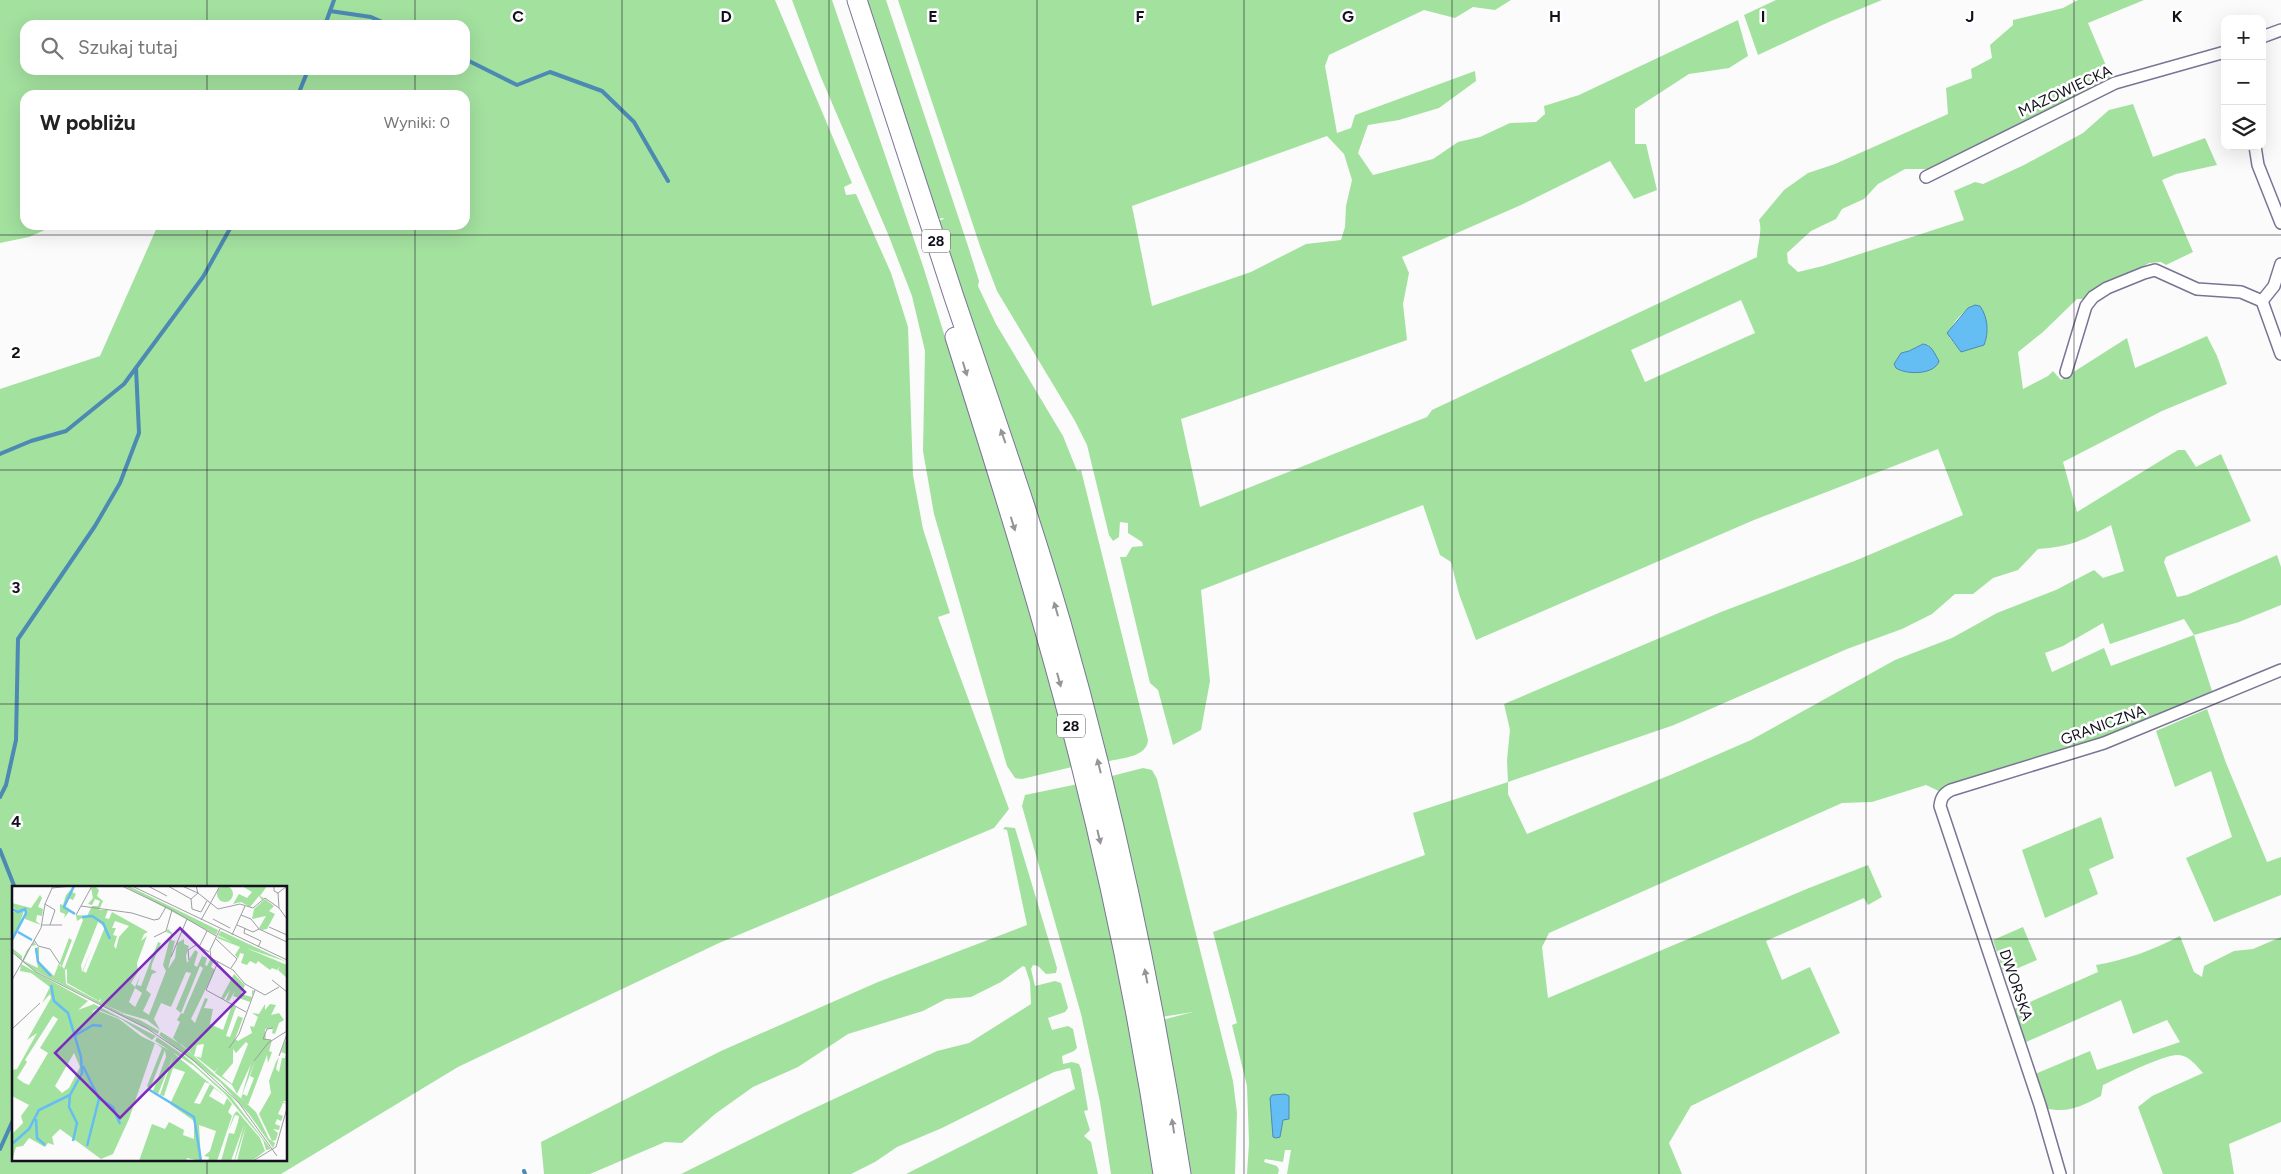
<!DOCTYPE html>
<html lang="pl">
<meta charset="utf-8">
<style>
:root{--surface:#fff;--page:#f6f6f6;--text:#222;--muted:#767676;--line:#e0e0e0}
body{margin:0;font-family:Figtree,sans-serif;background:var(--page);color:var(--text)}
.controls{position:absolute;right:15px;top:15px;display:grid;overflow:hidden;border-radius:10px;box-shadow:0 5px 20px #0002}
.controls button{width:45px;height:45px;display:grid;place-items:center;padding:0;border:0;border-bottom:1px solid var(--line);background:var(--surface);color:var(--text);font:25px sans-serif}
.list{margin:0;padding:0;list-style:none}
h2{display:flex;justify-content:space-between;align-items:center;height:65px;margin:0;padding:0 20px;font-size:21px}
h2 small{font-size:16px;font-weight:400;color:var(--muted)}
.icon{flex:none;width:28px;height:28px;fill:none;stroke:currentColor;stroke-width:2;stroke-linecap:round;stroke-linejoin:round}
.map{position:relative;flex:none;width:2281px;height:1174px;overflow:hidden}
.search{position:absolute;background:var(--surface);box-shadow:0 5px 20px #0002;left:20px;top:20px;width:450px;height:55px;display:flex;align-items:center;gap:12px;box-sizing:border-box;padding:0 18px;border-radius:15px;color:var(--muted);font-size:19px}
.panel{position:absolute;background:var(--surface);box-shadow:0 5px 20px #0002;left:20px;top:90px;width:450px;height:140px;border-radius:15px}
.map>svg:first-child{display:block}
</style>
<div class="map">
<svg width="2281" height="1174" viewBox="0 0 2281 1174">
<rect width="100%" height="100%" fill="#fbfbfb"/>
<g fill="#a3e19f" fill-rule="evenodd">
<path d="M 0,0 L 775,0 L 852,183 L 844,187 L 846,195 L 856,194 L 891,273 L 908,327 L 913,475 L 923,529 L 950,613 L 938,617 L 1009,809 L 994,828 L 719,943 L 458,1067 L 281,1174 L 0,1174 L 0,389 L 100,356 L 158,225 L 465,225 L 465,95 L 25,95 L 25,225 L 56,225 L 29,237 L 0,243 ZM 25,25 L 465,25 L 465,70 L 25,70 ZM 14,888 L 286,888 L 286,1160 L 14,1160 Z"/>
<path d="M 792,0 L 832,0 L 923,266 L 1045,660 L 1072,767 L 1022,779 L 1015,778 L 1007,766 L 934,514 L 923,451 L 925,351 L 912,296 L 888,234 L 820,75 Z"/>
<path d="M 865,0 L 886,0 L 968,246 L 979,281 L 978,286 L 996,324 L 1063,436 L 1077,471 L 1081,470 L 1148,740 C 1147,758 1119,758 1105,762 L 937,221 L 944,219 L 943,218 L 937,219 Z"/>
<path d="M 898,0 L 1511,0 L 1495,10 L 1473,7 L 1455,18 L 1424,10 L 1329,55 L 1325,66 L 1337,133 L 1351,128 L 1355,115 L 1475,71 L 1476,81 L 1439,108 L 1399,120 L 1368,125 L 1358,153 L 1373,175 L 1433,159 L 1458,142 L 1480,137 L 1510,123 L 1536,122 L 1545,114 L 1544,106 L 1579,95 L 1738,20 L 1748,56 L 1729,68 L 1689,74 L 1635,109 L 1635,144 L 1646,144 L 1657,190 L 1634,199 L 1610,161 L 1521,205 L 1402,257 L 1409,273 L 1403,304 L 1407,340 L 1181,419 L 1200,507 L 1427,417 L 1432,410 L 1757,257 C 1757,244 1763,232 1759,220 L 1784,190 L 1808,173 L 1835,164 L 1948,114 L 1946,88 L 1972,78 L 1971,69 L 1992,58 L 1990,45 L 2013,25 L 2013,20 L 2063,8 L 2078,0 L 2144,0 L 2088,23 L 2112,80 L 1929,169 L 1905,169 L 1878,184 L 1864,199 L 1842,209 L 1836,219 L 1811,231 L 1787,253 L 1788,263 L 1798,272 L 1823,266 L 1964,220 L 1954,191 L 1975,182 L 1983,184 L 2024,165 L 2083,133 L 2109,110 L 2133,104 L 2153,157 L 2205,138 L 2217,165 L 2176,174 L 2162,180 L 2193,252 L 2166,265 L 2161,262 L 2149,263 L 2086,299 L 2077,299 L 2043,332 L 2018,352 L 2023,389 L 2048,376 L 2053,371 L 2061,380 L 2127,338 L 2135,368 L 2207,336 L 2217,356 L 2227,384 L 2162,411 L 2063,462 L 2077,512 L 2178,450 L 2185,450 L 2196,467 L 2221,454 L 2251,521 L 2166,557 L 2164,562 L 2177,597 L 2187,595 L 2277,555 L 2281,567 L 2281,605 L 2239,622 L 2194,635 L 2212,691 L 2078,748 L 1943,793 L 1926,785 L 1872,802 L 1842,803 L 1549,933 L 1542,947 L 1548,998 L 1809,888 L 1868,865 L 1882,897 L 1868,905 L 1864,898 L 1766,941 L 1782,980 L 1810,967 L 1840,1033 L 1691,1106 L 1669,1143 L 1682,1174 L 1287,1174 L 1291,1150 L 1285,1150 L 1283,1162 L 1265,1159 L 1264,1162 L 1277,1166 L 1279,1170 L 1278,1174 L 1247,1174 L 1249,1143 L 1247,1086 L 1232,1025 L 1237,1023 L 1213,932 L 1425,855 L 1413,813 L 1508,782 L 1507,760 L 1510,730 L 1504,704 L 1721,612 L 1857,560 L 1963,515 L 1938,449 L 1754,520 L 1476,640 L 1459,594 L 1451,562 L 1440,555 L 1423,505 L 1201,590 L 1210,681 L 1201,730 L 1173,745 L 1158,690 L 1150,683 L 1120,557 L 1126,557 L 1132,547 L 1143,546 L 1142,542 L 1128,533 L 1128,523 L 1120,522 L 1119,537 L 1113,541 L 1109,535 L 1087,445 L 1075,421 L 997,291 L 981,249 ZM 1327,136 L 1344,154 L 1352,180 L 1346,206 L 1345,227 L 1341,240 L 1306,244 L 1251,272 L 1152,306 L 1132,206 ZM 1741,300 L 1755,333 L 1645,382 L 1631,350 ZM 1976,305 L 1980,306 C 1989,318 1987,331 1983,345 L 1961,352 L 1949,337 C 1950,324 1963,310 1976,305 ZM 1923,344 L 1929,345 L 1912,372 L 1905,372 L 1894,364 L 1901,353 L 1909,351 ZM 2111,525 L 2124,571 L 2103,578 L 2094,570 L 2056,590 L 1997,613 L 1952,638 L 1895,660 L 1751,740 L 1675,773 L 1527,834 L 1508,794 L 1508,782 L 1674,725 L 1847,649 L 1902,629 L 1932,614 L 1955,594 L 1973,594 L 1993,578 L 2018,570 L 2038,549 C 2070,547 2084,540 2111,525 ZM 2184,619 L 2194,635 L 2111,666 L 2104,648 L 2052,672 L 2045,653 L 2063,646 L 2103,623 L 2110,644 Z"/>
<path d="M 1776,0 L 1882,0 L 1831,21 L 1758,55 L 1744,15 Z"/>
<path d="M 2207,709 L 2226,763 L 2267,862 L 2281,857 L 2281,895 L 2214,922 L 2186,858 L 2232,837 L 2211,771 L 2175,787 L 2156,731 Z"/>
<path d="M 1143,768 L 1152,770 L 1157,779 L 1233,1081 L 1237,1113 L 1235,1174 L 1189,1174 L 1162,1020 L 1193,1012 L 1161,1017 L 1108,777 Z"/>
<path d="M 1078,784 L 1134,1044 L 1155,1174 L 1111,1174 L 1100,1102 L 1081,1014 L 1022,806 L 1025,795 Z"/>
<path d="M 2101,817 L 2114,858 L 2089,869 L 2098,894 L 2045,918 L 2022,850 Z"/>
<path d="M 1005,827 L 1015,828 L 1057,968 L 1056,973 L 1046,974 L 1038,966 L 1033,965 L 1031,969 L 1035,986 L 1055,981 L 1061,983 L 1068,1008 L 1065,1012 L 1048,1018 L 1052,1030 L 1068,1026 L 1073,1029 L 1077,1048 L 1074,1051 L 1062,1056 L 1063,1064 L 1072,1062 L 1079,1064 L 1081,1069 L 1088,1110 L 1084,1111 L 1090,1130 L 1084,1136 L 1091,1142 L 1098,1174 L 906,1174 L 1075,1089 L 1070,1068 L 1054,1072 L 942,1128 L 897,1147 L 875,1162 L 851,1174 L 681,1174 L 806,1112 L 937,1051 L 969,1043 L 1031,1004 L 1030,982 L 1025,967 L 1023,966 L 1001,982 L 971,997 L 946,999 L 923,1011 L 848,1034 L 798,1067 L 753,1087 L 715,1114 L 682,1143 L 665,1142 L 590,1174 L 544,1174 L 541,1142 L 721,1051 L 878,982 L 1027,925 L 1007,830 L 1003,829 Z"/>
<path d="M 2023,927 L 2037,960 L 2004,974 L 1993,940 Z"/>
<path d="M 2180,936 L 2194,972 L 2202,977 L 2204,966 L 2234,951 L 2253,949 L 2281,937 L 2281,1122 L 2229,1144 L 2234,1174 L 2163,1174 L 2138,1107 L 2152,1096 L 2203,1073 C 2196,1065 2189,1056 2179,1055 C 2166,1053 2117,1078 2103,1085 L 2101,1096 C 2082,1106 2067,1114 2045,1108 L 2035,1074 L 2090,1051 L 2097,1070 L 2180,1042 L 2167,1020 L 2133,1034 L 2121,1000 L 2024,1043 L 2014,1009 L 2098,972 L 2096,965 C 2126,960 2153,950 2180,936 Z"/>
</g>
<g fill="#64bdf3" stroke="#4c89b3">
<path d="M 1975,305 L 1980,306 C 1988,317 1989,333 1984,345 L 1961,352 L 1947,333 L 1968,308 Z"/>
<path d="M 1923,344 C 1932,345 1934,353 1939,361 C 1935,375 1906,375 1896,368 L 1894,364 L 1901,353 L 1909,351 Z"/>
<path d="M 1285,1094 L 1289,1096 L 1289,1119 L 1283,1120 L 1280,1137 L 1276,1138 L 1273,1137 L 1270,1098 L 1272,1095 Z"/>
</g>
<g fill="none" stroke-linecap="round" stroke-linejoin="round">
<g stroke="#4c89b3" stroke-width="4">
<path d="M 330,11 L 371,17 L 389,25"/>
<path d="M 325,25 L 334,0"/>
<path d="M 465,59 L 517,85 L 550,72 L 602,91 L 634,122 L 668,181"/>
<path d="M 298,95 L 308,70"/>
<path d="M 0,454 L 31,441 L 66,431 L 124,384 L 203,277 L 232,225"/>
<path d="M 0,797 L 6,785 L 16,740 L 18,639 L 95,526 L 120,483 L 139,433 L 136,368"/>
<path d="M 0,850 L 15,888"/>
<path d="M 0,1149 L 14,1118"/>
<path d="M 524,1171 L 525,1174"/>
</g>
<g stroke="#797494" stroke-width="14">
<g id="street">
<path d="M 2262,37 L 2281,30"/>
<path d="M 2255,146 L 2258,165 L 2281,223"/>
<path d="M 1926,177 L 2115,83 L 2225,52"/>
<path d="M 2262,301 L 2281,354"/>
<path d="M 2262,301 L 2274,286 L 2281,264"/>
<path d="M 2066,372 L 2086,306 L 2093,297 L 2107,288 L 2144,273 L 2155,270 L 2197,289 L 2241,292 L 2262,301"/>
<path d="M 2060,1174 L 2040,1105 L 1940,806 C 1941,798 1943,794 1951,790 L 2104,743 L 2281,670"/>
</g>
</g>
<g stroke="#797494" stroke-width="21">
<g id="primary">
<path d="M 857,0 C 889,99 921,198 954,297 C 991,406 1029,513 1061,623 C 1113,804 1152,988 1181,1174"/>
<path d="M 955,337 C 999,476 1043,616 1079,757 C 1114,894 1142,1034 1163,1174"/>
</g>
</g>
<use href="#street" stroke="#fff" stroke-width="11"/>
<use href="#primary" stroke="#fff" stroke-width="19"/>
</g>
<defs><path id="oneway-solid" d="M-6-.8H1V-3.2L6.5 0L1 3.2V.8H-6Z" transform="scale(1.25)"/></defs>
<g fill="#959499">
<use href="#oneway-solid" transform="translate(965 369) rotate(73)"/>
<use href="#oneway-solid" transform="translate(1003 436) rotate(-109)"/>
<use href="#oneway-solid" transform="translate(1013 524) rotate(73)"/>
<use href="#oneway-solid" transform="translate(1056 609) rotate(-106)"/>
<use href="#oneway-solid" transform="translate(1059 680) rotate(75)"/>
<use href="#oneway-solid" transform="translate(1099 766) rotate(-104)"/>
<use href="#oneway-solid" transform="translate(1099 837) rotate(77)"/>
<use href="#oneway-solid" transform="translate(1146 976) rotate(-101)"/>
<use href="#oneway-solid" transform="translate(1173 1126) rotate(-99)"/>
</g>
<path fill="none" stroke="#13111d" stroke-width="1" stroke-opacity="0.55" d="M 207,0 L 207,25M 415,0 L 415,25M 622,0 L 622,1174M 829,0 L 829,1174M 1037,0 L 1037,1174M 1244,0 L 1244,1174M 1452,0 L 1452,1174M 1659,0 L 1659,1174M 1866,0 L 1866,1174M 2074,0 L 2074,1174M 207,70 L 207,95M 415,70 L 415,95M 207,225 L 207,888M 415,225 L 415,1174M 0,235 L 2281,235M 0,470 L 2281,470M 0,704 L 2281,704M 0,939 L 14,939M 286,939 L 2281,939M 207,1160 L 207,1174"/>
<g text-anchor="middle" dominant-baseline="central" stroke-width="5" stroke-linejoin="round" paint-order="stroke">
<g fill="#fff" stroke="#5a5861" stroke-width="1">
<rect x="922" y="229.5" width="28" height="23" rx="4"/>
<rect x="1057" y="714.5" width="28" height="23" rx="4"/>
</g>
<g font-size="14" font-weight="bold" fill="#13111d">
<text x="936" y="241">28</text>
<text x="1071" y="726">28</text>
</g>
<g font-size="15" fill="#13111d" stroke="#fff">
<text transform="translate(2065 91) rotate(-25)">MAZOWIECKA</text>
<text transform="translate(2103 725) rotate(-20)">GRANICZNA</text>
<text transform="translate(2016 985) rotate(71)">DWORSKA</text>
</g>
</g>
<g transform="translate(12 886)">
<rect width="275" height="275" fill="#fbfbfb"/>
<path d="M 62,0 L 60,6 L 64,8 L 61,14 L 56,12 L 52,21 L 64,28 L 57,26 L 52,32 L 53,28 L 48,26 L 48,18 L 51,19 L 54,9 ZM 83,0 L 87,4 L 85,10 L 91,15 L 87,24 L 96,24 L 93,32 L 97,33 L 100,26 L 136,46 L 132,48 L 129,55 L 135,50 L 125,77 L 126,86 L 119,97 L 123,101 L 128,90 L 125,99 L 129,100 L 146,56 L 149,57 L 140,78 L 139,83 L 145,86 L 140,88 L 134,104 L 139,108 L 131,125 L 137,129 L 154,85 L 151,79 L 159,48 L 154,46 L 156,43 L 161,48 L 159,54 L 163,55 L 156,83 L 163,72 L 165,57 L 172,53 L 172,58 L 177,60 L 174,70 L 175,77 L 183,64 L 186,66 L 182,79 L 185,81 L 190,70 L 195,72 L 193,79 L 195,80 L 199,72 L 202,74 L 199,81 L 203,84 L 179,133 L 183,137 L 193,112 L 196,113 L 192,122 L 201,123 L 198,138 L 211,144 L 220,119 L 224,121 L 214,150 L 218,151 L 226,130 L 231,132 L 223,153 L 226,155 L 240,147 L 238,140 L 242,141 L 246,131 L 240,127 L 247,128 L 253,118 L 253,124 L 258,118 L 264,119 L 259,129 L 267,127 L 272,134 L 267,137 L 263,148 L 260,147 L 261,142 L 253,143 L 254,154 L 260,154 L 257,165 L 260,166 L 256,177 L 255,169 L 236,219 L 229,212 L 231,208 L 235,210 L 242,192 L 238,190 L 243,175 L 229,212 L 239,178 L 225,208 L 220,199 L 203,187 L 207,180 L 203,186 L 183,170 L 189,172 L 192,158 L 185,159 L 182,170 L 161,152 L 168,136 L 165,134 L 169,127 L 164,123 L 179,87 L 174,86 L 159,121 L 149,117 L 142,133 L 148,144 L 135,134 L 111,127 L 88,116 L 89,112 L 87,115 L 55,97 L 55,83 L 53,84 L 54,98 L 113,129 L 128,134 L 147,145 L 146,148 L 22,84 L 12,77 L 0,65 L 0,62 L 10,70 L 10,75 L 15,64 L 22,56 L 24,59 L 19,60 L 12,75 L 26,82 L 23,62 L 27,61 L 27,75 L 42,90 L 47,77 L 49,82 L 48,76 L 57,52 L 60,54 L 50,80 L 52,83 L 71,34 L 70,32 L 65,35 L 64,29 L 75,30 L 80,20 L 86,20 L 88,15 L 83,13 L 80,19 L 76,18 L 81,12 L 79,2 ZM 103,35 L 117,40 L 107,51 L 104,63 L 102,60 L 105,50 L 101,49 L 104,42 L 100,42 ZM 86,36 L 93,41 L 74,87 L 71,85 L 81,60 L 70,86 L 69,79 ZM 188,80 L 191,82 L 171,128 L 169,127 ZM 123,102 L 130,107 L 123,121 L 117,116 ZM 234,156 L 236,158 L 220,198 L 210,190 L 221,177 L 221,163 L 224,167 ZM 117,0 L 206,44 L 204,49 L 114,1 ZM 230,0 L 243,1 L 255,0 L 248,10 L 252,12 L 250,14 L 247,10 L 238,21 L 229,16 L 221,18 L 227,8 L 235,12 L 240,6 ZM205 8a8 8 0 1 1 16 0a8 8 0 1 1-16 0ZM 28,9 L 30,12 L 26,21 L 31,23 L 30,30 L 25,29 L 24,35 L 29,39 L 13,33 L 13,23 L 5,25 L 0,20 L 0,17 L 19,22 ZM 253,13 L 262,20 L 257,25 L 263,28 L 255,43 L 250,44 L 247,42 L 254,30 L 240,33 L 242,23 ZM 12,25 L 4,48 L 0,51 L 0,26 ZM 209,45 L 275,76 L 234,62 L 275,79 L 275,92 L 266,84 L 268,80 L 265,84 L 260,82 L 258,84 L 246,75 L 244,78 L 238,75 L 235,79 L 229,77 L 232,68 L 228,67 L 226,73 L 223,69 L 228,61 L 205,52 L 206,50 L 221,57 L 206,49 ZM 9,78 L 76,115 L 66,124 L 82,118 L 144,150 L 140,154 L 109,133 L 84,123 L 81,125 L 80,127 L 84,124 L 107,133 L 129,150 L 159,165 L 215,212 L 202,202 L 197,210 L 212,219 L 215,212 L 220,218 L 216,226 L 220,230 L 205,275 L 196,275 L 197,271 L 192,270 L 198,265 L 204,245 L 187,239 L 189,275 L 175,272 L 174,275 L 127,275 L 140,238 L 153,243 L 157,236 L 172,244 L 171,249 L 182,253 L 182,235 L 158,218 L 173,186 L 161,182 L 152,210 L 148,209 L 162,168 L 146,208 L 141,205 L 154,171 L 153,164 L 138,203 L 135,200 L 150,162 L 143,157 L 117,233 L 101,268 L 89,273 L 48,243 L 40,251 L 42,259 L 36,257 L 33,261 L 17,252 L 11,260 L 4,261 L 0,275 L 0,248 L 11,237 L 9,230 L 17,219 L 0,210 L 0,184 L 5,183 L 25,147 L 15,154 L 39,112 L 38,108 L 30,117 L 38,101 L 19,87 L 8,85 ZM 41,130 L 46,133 L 28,162 L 36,167 L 17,199 L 12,197 L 5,192 L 15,176 L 13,174 ZM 62,167 L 68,181 L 57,202 L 50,207 L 43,200 ZM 193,196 L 198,198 L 188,218 L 182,217 ZM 222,88 L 233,99 L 229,108 L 240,111 L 240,104 L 242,105 L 238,116 L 221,110 L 223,105 L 217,115 L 214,114 L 218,104 L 212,113 L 209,112 ZM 149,146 L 170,159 L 244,226 L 257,253 L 263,257 L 261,262 L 237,228 L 208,196 L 147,149 ZM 145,151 L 174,171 L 219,211 L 259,263 L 254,264 L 251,254 L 213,208 L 182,180 L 143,155 ZM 273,155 L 275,156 L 275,215 L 271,215 L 275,218 L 266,215 L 271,217 L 266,228 L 271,230 L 269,235 L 265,233 L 263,238 L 268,240 L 267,244 L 261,243 L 266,247 L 264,254 L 260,255 L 247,228 L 259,207 L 257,195 L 264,176 L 267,171 L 264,183 L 267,186 L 270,172 L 273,172 L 274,168 L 269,166 ZM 225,225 L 248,252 L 253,265 L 240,275 L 225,275 L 234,240 L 223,274 L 222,275 L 232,239 L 219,275 L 209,275 L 217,247 L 222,248 L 226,236 L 227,230 L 223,229 L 216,246 L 222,228 Z" fill="#a3e19f" fill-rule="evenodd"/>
<path fill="none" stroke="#64bdf3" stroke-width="2.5" d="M 62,0 L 52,21 L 63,28M 0,23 L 6,26 L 13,23 L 14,27 L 0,54M 70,31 L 80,30 L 91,37 L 98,53M 6,46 L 20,54M 24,62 L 26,76 L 39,90M 62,150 L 81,139 L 90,140M 71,180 L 87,213 L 75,260M 136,203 L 182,231 L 189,275M 58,209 L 57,221 L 65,237 L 61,255M 88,213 L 101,221 L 108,238M 24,233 L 25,252 L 33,259M 0,258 L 17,243 L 27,224 L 58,209 L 70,187 L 69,171 L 56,127 L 42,115 L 39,99"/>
<path fill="none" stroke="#9e9da2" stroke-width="1" d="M 110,0 L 158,23 L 204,50M 120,0 L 275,74M 136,0 L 155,10M 156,0 L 179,13M 170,0 L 186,7 L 179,13 L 180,23 L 189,26 L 195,15M 184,0 L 186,7 L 206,23M 262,0 L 262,5 L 266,7 L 275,0M 40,2 L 59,0M 266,7 L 267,22 L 275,33M 33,18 L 43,24 L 38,39M 69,20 L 120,27 L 142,34 L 147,33 L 154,21M 206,23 L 228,18 L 241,22 L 253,12 L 267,22M 64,29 L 80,0M 229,29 L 239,33 L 247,43 L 275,56M 201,33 L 218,42M 189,34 L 208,0M 30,39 L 50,39M 225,39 L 241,46 L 247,43M 257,41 L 275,49M 233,42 L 232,47 L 249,55 L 246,61M 208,43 L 198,64 L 199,72 L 221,84 L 233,98 L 253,109 L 267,101M 169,45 L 184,59 L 197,66M 220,49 L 233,20M 142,51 L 154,45 L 160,24M 203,52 L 225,73 L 219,82M 22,54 L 26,60 L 38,63 L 48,78M 187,61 L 195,45M 0,66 L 24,86 L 136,143 L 180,173 L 227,217 L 265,270M 159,71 L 175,33M 177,74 L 176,64 L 184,59M 206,76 L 194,104 L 234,126M 0,94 L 29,42 L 33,18 L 41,0M 260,94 L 275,106M 0,143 L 28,117M 259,154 L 251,153 L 255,143 L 261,142M 217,162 L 227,148 L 243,104M 267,170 L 275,148M 242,175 L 256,157 L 275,145M 241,275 L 264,261 L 275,222"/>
<path fill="#7b2cbf" fill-opacity="0.15" stroke="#7b2cbf" stroke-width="2.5" d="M 168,42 L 233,106 L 108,232 L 43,167 Z"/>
<rect width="275" height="275" fill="none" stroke="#13111d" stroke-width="2.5"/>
</g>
<g font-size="16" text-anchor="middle" font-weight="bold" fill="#13111d" stroke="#fff" stroke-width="5" stroke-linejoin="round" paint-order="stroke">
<text x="518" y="22">C</text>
<text x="726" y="22">D</text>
<text x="933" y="22">E</text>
<text x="1140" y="22">F</text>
<text x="1348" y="22">G</text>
<text x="1555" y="22">H</text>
<text x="1763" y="22">I</text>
<text x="1970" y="22">J</text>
<text x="2177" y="22">K</text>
<text x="16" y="358">2</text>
<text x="16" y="593">3</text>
<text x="16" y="827">4</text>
</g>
</svg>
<div class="controls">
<button>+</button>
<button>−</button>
<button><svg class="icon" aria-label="layers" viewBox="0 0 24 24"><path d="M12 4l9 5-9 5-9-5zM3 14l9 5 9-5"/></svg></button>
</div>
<div class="search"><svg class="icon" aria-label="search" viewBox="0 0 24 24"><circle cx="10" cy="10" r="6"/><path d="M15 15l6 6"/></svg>Szukaj tutaj</div>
<section class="panel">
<h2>W pobliżu<small>Wyniki: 0</small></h2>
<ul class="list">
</ul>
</section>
</div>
